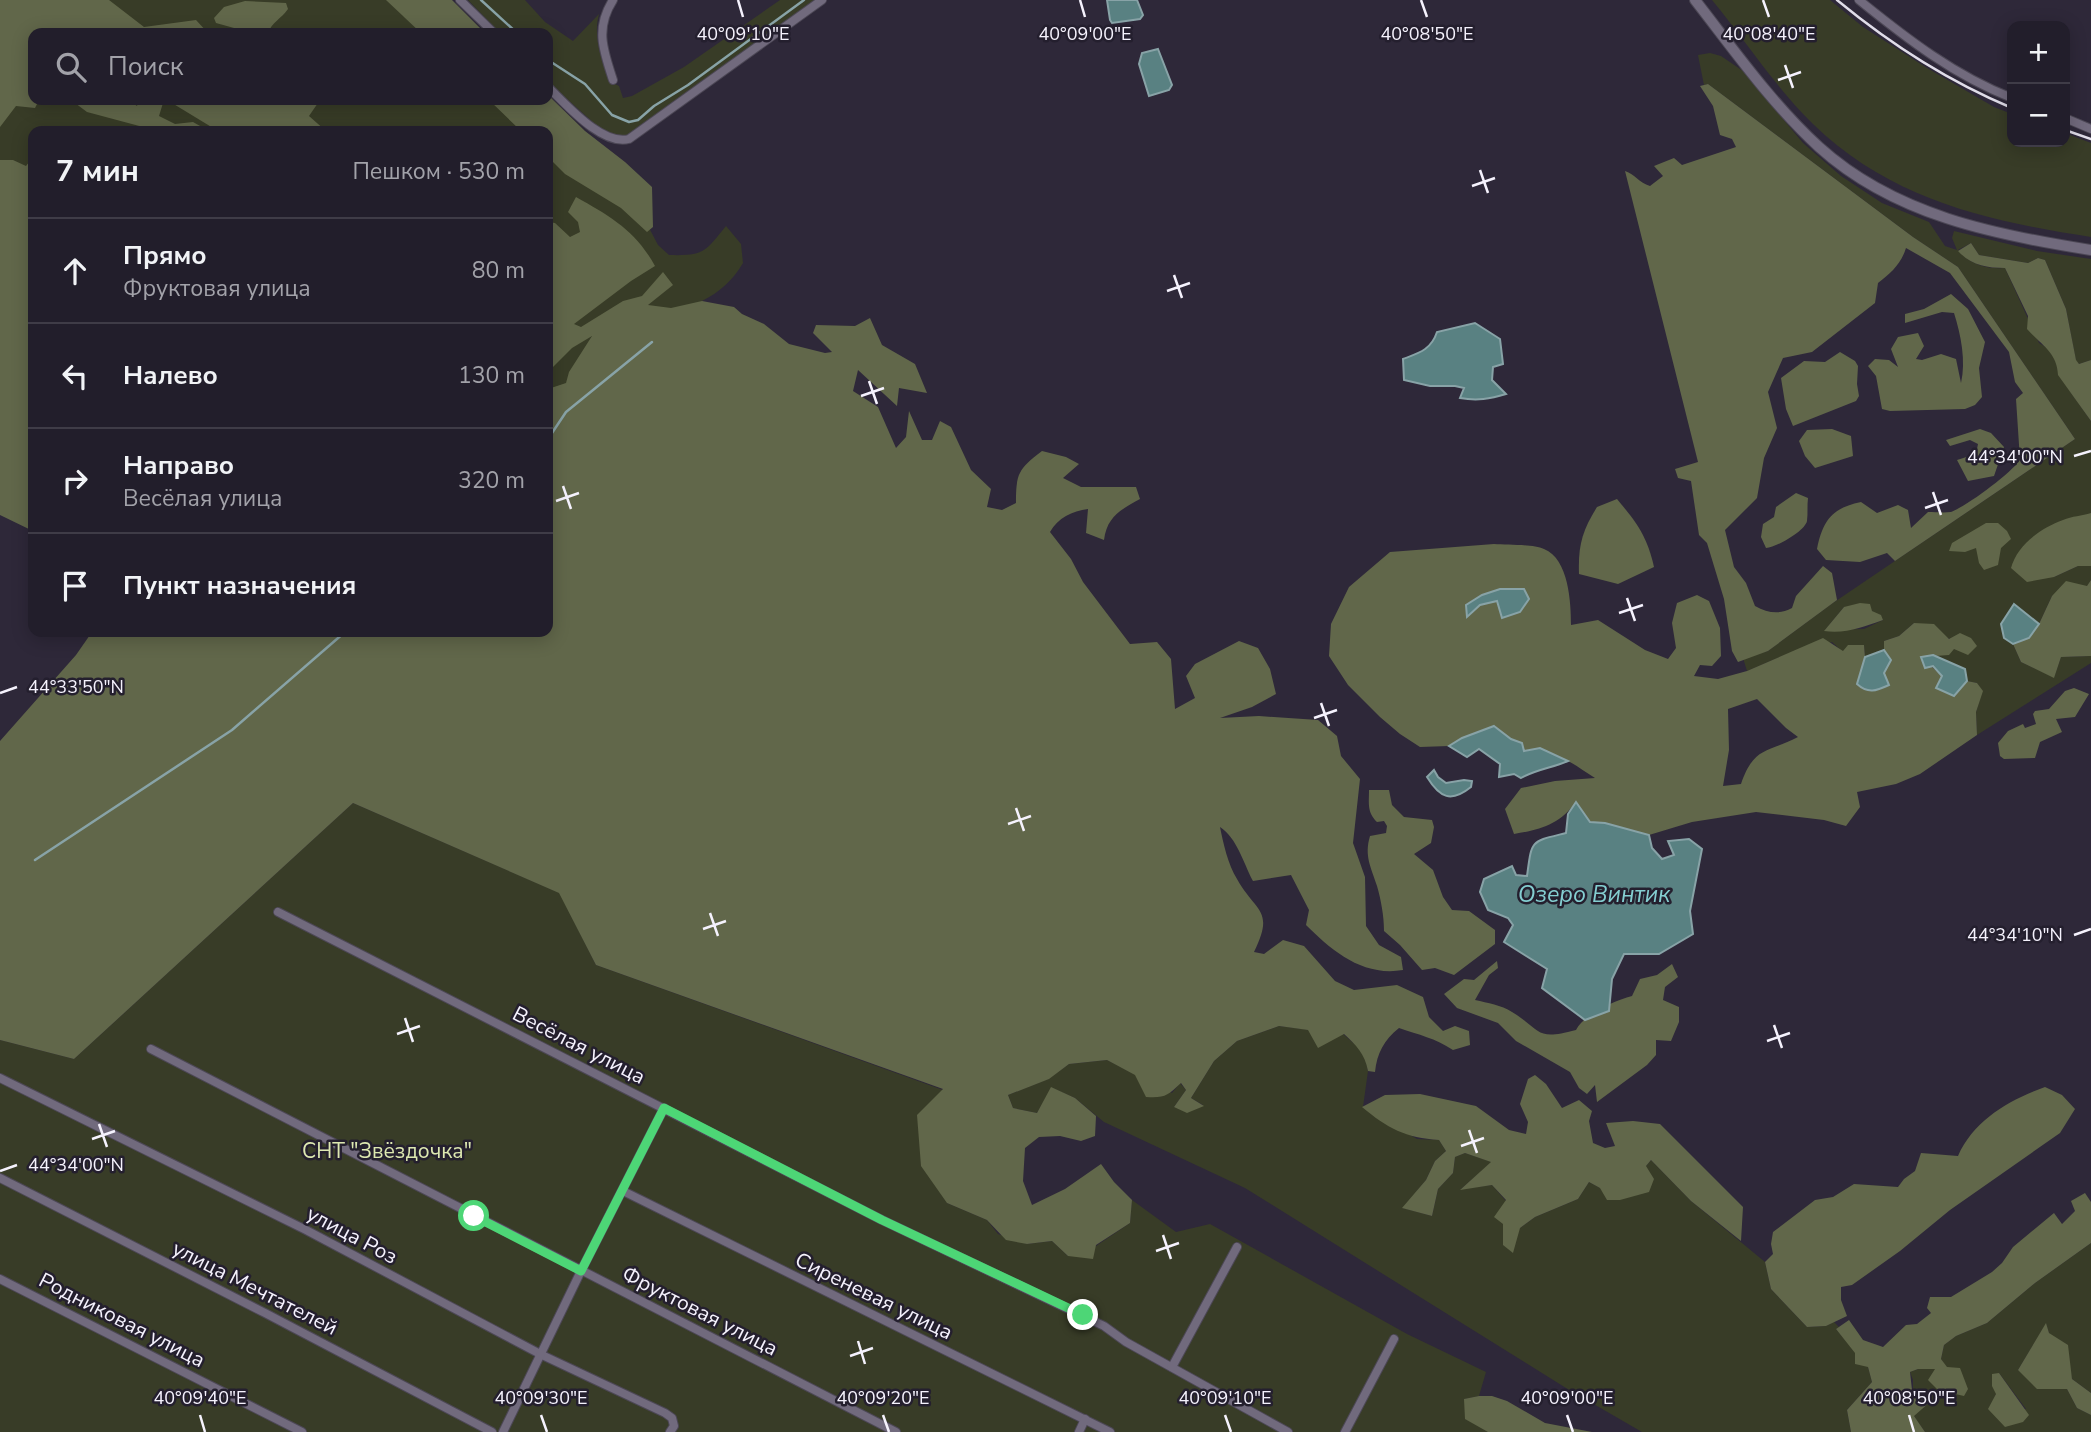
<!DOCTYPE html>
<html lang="ru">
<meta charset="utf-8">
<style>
:root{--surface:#221e2b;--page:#2e2b37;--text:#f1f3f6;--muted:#a2a2a9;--line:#3f3c47}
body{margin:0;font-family:"Nunito Sans",sans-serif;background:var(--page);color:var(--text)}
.controls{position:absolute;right:21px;top:21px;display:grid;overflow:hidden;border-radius:14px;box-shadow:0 4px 18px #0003}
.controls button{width:63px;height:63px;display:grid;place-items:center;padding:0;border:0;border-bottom:2px solid var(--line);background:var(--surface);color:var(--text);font:35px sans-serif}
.stop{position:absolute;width:21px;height:21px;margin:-16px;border:5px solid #4dd676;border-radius:50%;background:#fff}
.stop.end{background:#4dd676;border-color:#fff;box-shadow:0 2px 7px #0008}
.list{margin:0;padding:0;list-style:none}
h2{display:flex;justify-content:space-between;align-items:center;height:91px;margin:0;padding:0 28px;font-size:30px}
h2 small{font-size:23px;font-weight:400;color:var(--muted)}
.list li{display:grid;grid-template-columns:46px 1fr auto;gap:21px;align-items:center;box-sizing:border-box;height:105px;padding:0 28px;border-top:2px solid var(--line)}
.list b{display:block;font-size:26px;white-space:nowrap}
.list p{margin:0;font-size:23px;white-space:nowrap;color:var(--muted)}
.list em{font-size:23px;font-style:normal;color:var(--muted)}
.icon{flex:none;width:38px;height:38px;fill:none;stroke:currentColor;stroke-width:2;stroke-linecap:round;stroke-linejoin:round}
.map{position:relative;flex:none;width:2091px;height:1432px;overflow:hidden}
.search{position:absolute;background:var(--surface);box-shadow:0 4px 18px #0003;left:28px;top:28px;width:525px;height:77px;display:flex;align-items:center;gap:18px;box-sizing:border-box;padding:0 24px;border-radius:14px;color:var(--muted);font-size:26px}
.panel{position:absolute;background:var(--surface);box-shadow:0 4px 18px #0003;left:28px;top:126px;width:525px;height:511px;border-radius:14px}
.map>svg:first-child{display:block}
</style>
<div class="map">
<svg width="2091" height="1432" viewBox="0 0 2091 1432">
<rect width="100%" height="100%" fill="#2e2839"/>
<g fill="#383c27" fill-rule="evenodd">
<path d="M 7,0 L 408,0 L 446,33 L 33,33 L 33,100 L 521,100 L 647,224 L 658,245 L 669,255 C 704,256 705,252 726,226 L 741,244 L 743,263 C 732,281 721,291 702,301 L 548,403 L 548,131 L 33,131 L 33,192 L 0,172 L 0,17 Z"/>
<path d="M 468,0 L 525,0 L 545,22 L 573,41 L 599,14 C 593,37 601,58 609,81 L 619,86 L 623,98 L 632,96 L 684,67 L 780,0 L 816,0 L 637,130 L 622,137 L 605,133 L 548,82 L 548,33 L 500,33 Z"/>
<path d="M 1712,0 L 1830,0 L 1863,27 L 1927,68 L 1994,107 L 2012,114 L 2012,142 L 2065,142 L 2065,133 L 2091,143 L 2091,237 C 1988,221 1891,200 1813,124 C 1775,87 1746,41 1712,0 Z"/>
<path d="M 1710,53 L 1721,56 L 1743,71 L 1803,143 L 1841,176 L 1882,203 L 1929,222 L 1945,246 L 1957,250 L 1952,238 L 1954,231 L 2037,251 L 2091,259 L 2091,360 L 2079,364 L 2076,361 L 2066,309 L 2045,260 L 2038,258 L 2028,263 L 1979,255 L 1971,243 L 1958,250 C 1971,265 1986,269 2005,268 L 2039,343 C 2052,350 2058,360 2059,375 L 2091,421 L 2091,513 L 2054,577 L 2078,566 L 2091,566 L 2091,580 L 2087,587 L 2052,596 L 2039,624 L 2031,617 L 2009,614 L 2001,624 L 2004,638 L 2013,644 L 2021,662 L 2054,677 L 2061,657 L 2091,656 L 2091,663 L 1977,735 L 1976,712 L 1982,691 L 1977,683 L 1967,681 L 1964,669 L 1933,655 L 1949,655 L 1950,639 L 1914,623 L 1899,636 L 1884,641 L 1884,650 L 1865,657 L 1864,645 L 1843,652 L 1832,642 L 1787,654 L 1747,671 L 1743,658 L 1768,651 L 1830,605 L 2075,439 L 1958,267 L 1913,237 L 1708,84 L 1704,85 L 1698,55 ZM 1844,607 L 1872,611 L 1883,620 L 1864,629 L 1825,630 Z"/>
<path d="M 353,803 L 560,893 L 596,965 L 943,1090 L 947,1203 L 987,1220 L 998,1234 L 1027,1244 L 1052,1241 L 1068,1256 L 1096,1246 L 1130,1223 L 1132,1200 L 1176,1232 L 1210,1224 L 1407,1334 L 1486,1372 L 1479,1396 L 1465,1399 L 1488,1432 L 0,1432 L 0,1040 L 74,1059 Z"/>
<path d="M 1279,1026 L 1343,1034 L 1358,1047 L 1366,1060 L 1368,1071 L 1363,1107 L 1417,1139 L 1439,1140 L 1446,1151 L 1435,1161 L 1426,1180 L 1403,1208 L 1432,1216 L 1438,1189 L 1453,1173 L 1455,1157 L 1465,1153 L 1492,1162 L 1461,1189 L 1492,1185 L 1506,1201 L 1520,1228 L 1535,1217 L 1578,1199 L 1589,1182 L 1600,1188 L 1646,1166 L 1651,1160 L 1691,1201 L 1765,1262 L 1771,1289 L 1807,1327 L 1826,1326 L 1834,1322 L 1839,1327 L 1836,1329 L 1868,1367 L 1872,1382 L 1847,1410 L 1851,1432 L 1642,1432 L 1566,1388 L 1245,1188 L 1104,1122 L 1075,1098 L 1052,1088 L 1037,1113 L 1013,1108 L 1008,1095 L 1048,1079 L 1069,1064 L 1107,1060 L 1172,1093 L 1180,1083 L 1186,1090 L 1174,1107 L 1203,1105 L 1191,1098 L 1214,1061 L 1237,1041 Z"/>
<path d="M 2091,1243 L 2091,1393 L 2072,1379 L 2069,1367 L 2049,1333 L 2046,1324 L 2018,1370 L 2067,1389 L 2077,1408 L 2091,1415 L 2091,1432 L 1925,1432 L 1913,1415 L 1913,1380 L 1910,1372 L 1918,1369 L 1936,1369 L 1951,1392 L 1964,1395 L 1941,1359 L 1944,1345 L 1956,1336 L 1987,1323 L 2035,1283 ZM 1999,1373 L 2026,1409 L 1989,1409 L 1996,1394 Z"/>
</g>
<g fill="#61674a" fill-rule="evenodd">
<path d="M 0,0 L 109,0 L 144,27 L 196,20 L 208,33 L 33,33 L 33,100 L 39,100 L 35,108 L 16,106 L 0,127 Z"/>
<path d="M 386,0 L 452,0 L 485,33 L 421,33 Z"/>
<path d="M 245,1 L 286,3 L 288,9 C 281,19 272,22 268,33 L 238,33 L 234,28 L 216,23 L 214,18 L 224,7 Z"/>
<path d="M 1708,84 L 1913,237 L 1958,267 L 2075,439 L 1895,561 L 1887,553 L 1860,562 L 1826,560 L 1817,549 C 1823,520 1832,508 1861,502 L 1877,513 L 1898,505 L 1908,510 L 1911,528 L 1928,512 C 1935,512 1944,513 1951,512 C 1967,506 2010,474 2020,460 L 2016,399 L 2023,393 L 2015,382 L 2009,352 L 1950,273 L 1906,248 C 1901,264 1891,273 1878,283 L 1875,303 L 1812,352 L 1783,358 L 1768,392 L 1777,428 L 1764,458 L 1757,498 L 1725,530 L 1734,567 L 1746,583 L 1755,606 C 1768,613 1779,615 1792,608 L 1796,596 L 1823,566 L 1832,573 L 1837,600 L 1768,651 L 1738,662 L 1732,651 L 1724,599 L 1707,543 L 1699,535 L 1691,481 L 1678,478 L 1675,469 L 1698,462 L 1625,171 C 1635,174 1639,183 1650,186 L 1663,176 L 1654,166 L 1674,158 L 1682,165 L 1736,147 L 1732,139 L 1720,135 L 1713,106 L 1700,86 Z"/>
<path d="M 548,95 L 585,131 L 625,162 L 652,187 L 653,227 L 647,232 L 621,208 L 565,174 L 548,157 L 548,131 L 521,131 L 489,100 L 548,100 Z"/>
<path d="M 71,100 L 129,100 L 137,106 L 139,100 L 156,100 L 163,103 L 159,116 L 175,124 L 193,122 L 209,131 L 158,131 L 87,112 Z"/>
<path d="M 167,100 L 320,100 L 309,116 L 326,131 L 218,131 Z"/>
<path d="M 33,157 L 33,531 L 0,515 L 0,160 L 13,160 L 26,166 Z"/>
<path d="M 576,197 C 610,216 636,231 655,266 L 631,281 L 574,324 L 581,327 L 623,301 L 642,296 L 663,272 L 673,285 L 648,305 L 671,308 L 702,301 L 734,307 L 742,314 L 764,324 L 789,344 L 825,353 L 832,352 L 813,333 L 816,325 L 855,326 L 870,318 L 882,345 L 915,364 L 927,393 L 899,388 L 897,406 L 858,370 L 853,391 L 878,407 L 896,448 L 906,437 L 909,411 L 922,440 L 932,440 L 940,421 L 951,427 L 971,470 L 991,489 L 987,507 L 1002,510 L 1016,503 C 1016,474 1018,469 1042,451 L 1066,457 L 1079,464 L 1063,478 L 1081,487 L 1136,487 L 1140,499 C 1120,510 1107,517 1104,540 L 1086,533 L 1088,509 C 1072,511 1058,518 1050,532 L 1071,559 L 1083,582 L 1130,644 L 1157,642 L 1171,659 L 1175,709 L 1195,698 L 1186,676 L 1195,664 L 1239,641 L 1258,648 L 1270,669 L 1276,694 L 1252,707 L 1220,718 L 1259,716 L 1318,720 L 1337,736 L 1341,756 L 1360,779 L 1353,843 L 1365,877 L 1366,926 L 1379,945 L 1401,957 L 1403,970 C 1363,977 1332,951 1306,925 L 1309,910 L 1291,875 L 1253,881 C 1243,862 1237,838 1220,827 C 1223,842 1228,865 1237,879 C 1256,913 1275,909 1254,952 L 1264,954 L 1283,940 L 1304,946 L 1335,981 L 1354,990 L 1397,985 L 1423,997 L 1429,1017 L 1443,1031 L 1455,1026 L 1469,1031 L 1470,1045 L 1453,1050 C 1435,1038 1419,1035 1399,1028 C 1384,1040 1377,1053 1375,1072 L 1368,1071 C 1365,1054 1356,1045 1344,1034 L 1318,1048 L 1308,1030 L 1279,1026 L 1237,1041 L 1214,1061 L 1191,1098 L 1204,1106 L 1187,1113 L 1174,1107 L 1186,1090 L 1181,1083 C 1167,1096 1165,1098 1146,1097 L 1135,1075 L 1107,1060 L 1069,1064 L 1049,1079 L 1008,1095 L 1013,1108 L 1037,1113 L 1051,1087 L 1075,1098 L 1096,1116 L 1095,1136 L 1081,1141 L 1060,1136 L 1039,1137 L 1025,1148 L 1023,1181 L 1032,1205 L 1065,1189 L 1101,1164 L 1114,1182 L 1132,1200 L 1130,1223 L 1096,1245 L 1093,1259 L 1068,1256 L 1052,1241 L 1027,1244 L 1006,1240 L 987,1220 L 947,1203 L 921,1166 L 917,1115 L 943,1089 L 596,965 L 559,893 L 353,803 L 74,1059 L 0,1040 L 0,741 L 76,655 L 92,632 L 548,632 L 548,389 L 566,383 L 569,372 L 592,336 L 572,348 L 548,372 L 548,276 L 551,274 L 548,267 L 548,222 L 555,223 L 570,237 L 580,232 L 578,222 L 568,212 Z"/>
<path d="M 1971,243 L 1979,255 L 2028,263 L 2038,258 L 2045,260 L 2066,309 L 2076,360 L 2079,364 L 2091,360 L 2091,421 L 2058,375 C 2057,352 2041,345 2027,329 L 2028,316 L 2005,268 C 1986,268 1971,265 1958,251 Z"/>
<path d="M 1951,294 L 1968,309 L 1985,342 L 1979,368 L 1982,397 L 1975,405 L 1965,409 L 1890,411 L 1882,409 L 1876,376 L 1868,366 L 1875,359 L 1889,360 L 1898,367 L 1891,349 L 1898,337 L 1918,333 L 1924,346 L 1916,359 L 1922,360 L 1941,354 L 1956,359 L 1961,383 C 1966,361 1961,335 1954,313 L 1942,312 L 1905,323 L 1905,314 L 1924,309 Z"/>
<path d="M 1840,352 L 1855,361 L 1858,366 L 1857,384 L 1859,396 L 1856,401 L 1793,426 L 1786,409 L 1781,378 L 1804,361 L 1825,362 Z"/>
<path d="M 1832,429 L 1851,436 L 1853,456 L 1815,468 L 1805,456 L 1799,441 L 1807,430 Z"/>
<path d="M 1980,429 L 1991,433 L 2004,447 L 1994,476 L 1968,481 L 1957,460 L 1976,454 L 1978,444 L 1970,440 L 1950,446 L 1946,440 Z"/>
<path d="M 1796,493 L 1808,498 C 1807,506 1808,513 1807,521 C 1805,531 1777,547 1766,548 L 1761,537 L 1763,524 L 1774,517 L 1776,507 Z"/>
<path d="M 1617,499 C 1637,523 1647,536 1654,567 L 1618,584 L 1579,574 C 1578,546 1582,531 1597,507 Z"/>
<path d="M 2091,513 L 2091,566 L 2078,566 L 2054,577 L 2027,582 L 2011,568 C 2017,545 2041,528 2063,520 C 2072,516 2082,516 2091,513 Z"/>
<path d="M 1986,523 L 1998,523 L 2007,531 L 2011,539 L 2001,548 L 1998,565 L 1984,570 L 1979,563 L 1976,548 L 1965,552 L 1949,551 L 1952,543 Z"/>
<path d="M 1494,544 C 1507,545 1533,544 1544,549 C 1569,559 1571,603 1571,625 L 1598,620 L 1645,650 L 1668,659 L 1676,648 L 1672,623 L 1677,603 L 1697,595 L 1709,601 L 1720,628 L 1721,656 L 1712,666 L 1700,665 L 1694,676 L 1718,679 L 1747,671 L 1823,638 L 1843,651 L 1848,645 L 1864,645 L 1865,657 L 1863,664 L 1888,682 L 1883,673 L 1891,660 L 1884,650 L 1884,641 L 1899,636 L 1914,623 L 1934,624 L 1949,639 L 1960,633 L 1971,638 L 1977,646 L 1968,655 L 1954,649 L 1949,655 L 1921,657 L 1942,676 L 1954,696 L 1967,681 L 1977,683 L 1983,691 L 1976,712 L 1977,735 L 1920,774 L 1896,784 L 1857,792 L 1860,807 L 1846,826 L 1824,820 L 1756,812 L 1692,822 L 1649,835 L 1605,823 L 1590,822 L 1576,802 C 1560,824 1540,830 1514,834 L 1505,809 L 1521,788 L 1555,781 L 1595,778 C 1573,764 1551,746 1524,751 L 1522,743 L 1511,739 L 1494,726 L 1462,738 L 1449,746 L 1420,747 L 1400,734 L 1380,717 L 1348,685 L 1329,656 L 1331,624 L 1349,587 L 1390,552 ZM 1757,699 L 1786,728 L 1798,737 C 1767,753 1754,746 1741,784 L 1723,786 L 1729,750 L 1728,709 Z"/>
<path d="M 2091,580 L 2091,656 L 2061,657 L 2054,678 L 2021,662 L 2013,644 L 2029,638 L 2039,624 L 2052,596 L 2066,581 L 2087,586 Z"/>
<path d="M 1860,603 L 1870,604 L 1872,611 L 1881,615 L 1883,620 C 1863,627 1846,634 1824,631 L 1844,607 Z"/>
<path d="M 2074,688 L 2089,694 L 2075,717 L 2056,719 L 2062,732 L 2040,742 L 2035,758 L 2004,759 L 2000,756 L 1998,743 L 2008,731 L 2023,724 L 2025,728 L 2036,724 L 2033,714 L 2035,711 L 2049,709 L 2065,691 Z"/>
<path d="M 1369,790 L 1389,790 L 1392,805 L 1404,817 L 1432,820 L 1434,827 L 1431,843 L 1414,854 L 1433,870 L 1443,897 L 1452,910 L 1469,911 L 1495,930 L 1495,944 L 1454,975 L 1435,968 L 1422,970 L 1400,945 L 1384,931 C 1384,916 1381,900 1377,886 C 1371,867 1364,856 1370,836 L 1386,833 L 1387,826 L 1384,821 L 1377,822 C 1367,812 1369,804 1369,790 Z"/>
<path d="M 1497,961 L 1498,968 L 1489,975 L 1475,1000 C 1488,1003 1501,1005 1512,1012 C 1543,1031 1535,1041 1576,1030 C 1584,1014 1614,1001 1632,996 L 1640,979 L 1657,975 L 1672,964 L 1678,977 L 1665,987 L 1663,1000 L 1679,1007 L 1679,1022 L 1671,1041 L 1656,1040 L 1656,1055 L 1647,1065 L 1597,1102 L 1595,1085 L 1587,1094 L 1579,1088 L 1570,1072 L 1516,1041 L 1498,1023 L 1457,1008 L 1444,994 L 1464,979 L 1474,980 Z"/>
<path d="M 1535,1075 L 1546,1084 L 1562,1108 L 1579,1100 L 1592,1111 L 1589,1121 L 1593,1143 L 1605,1148 L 1615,1146 L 1606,1123 L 1633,1121 L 1660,1124 L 1743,1207 L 1741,1241 L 1691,1201 L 1651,1160 L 1646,1166 L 1654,1179 L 1649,1192 L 1620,1200 L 1607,1200 L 1600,1188 L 1589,1182 L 1578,1199 L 1535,1217 L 1520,1228 L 1513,1253 L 1503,1245 L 1503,1224 L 1494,1217 L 1506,1200 L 1492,1185 L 1460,1190 L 1491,1162 L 1465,1153 L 1455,1157 L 1453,1173 L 1438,1189 L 1432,1216 L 1402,1208 L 1426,1180 L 1435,1161 L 1446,1151 L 1439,1140 C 1406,1138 1387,1128 1362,1107 L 1385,1095 L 1420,1094 L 1476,1106 L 1509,1130 L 1526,1134 L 1528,1122 L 1520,1104 L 1528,1079 Z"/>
<path d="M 2045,1087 L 2062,1095 L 2075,1109 L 2060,1133 L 1950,1210 L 1900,1251 L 1852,1285 L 1841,1287 L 1841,1300 L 1847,1316 L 1826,1326 L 1807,1327 L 1771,1289 L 1765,1262 L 1773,1254 L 1771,1244 L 1773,1232 L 1815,1200 L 1833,1197 L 1854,1184 L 1898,1187 L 1904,1179 L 1915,1171 L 1921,1153 L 1958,1156 C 1974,1120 2009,1100 2045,1087 Z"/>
<path d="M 2085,1193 L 2091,1202 L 2091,1243 L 2035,1283 L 1987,1323 L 1956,1336 L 1944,1345 L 1941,1359 L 1947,1367 L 1960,1368 L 1968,1389 L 1964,1396 L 1938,1390 L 1928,1380 L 1935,1369 L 1918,1369 L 1910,1372 L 1912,1390 L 1927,1394 L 1930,1402 L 1914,1416 L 1925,1432 L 1851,1432 L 1847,1410 L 1872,1382 L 1868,1367 L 1855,1364 L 1855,1353 L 1836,1329 L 1849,1320 L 1863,1340 L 1883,1347 L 1906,1325 L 1917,1324 L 1931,1313 L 1927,1308 L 1930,1297 L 1951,1297 L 1992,1272 L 2002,1263 L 2013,1247 L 2054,1213 L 2062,1224 L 2075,1211 L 2071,1201 Z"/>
<path d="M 2046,1323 L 2049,1333 L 2068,1345 L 2072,1379 L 2091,1393 L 2091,1415 L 2077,1408 L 2067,1389 L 2037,1389 L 2018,1370 Z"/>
<path d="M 1999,1373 L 2029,1415 L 2023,1422 L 2005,1427 L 1988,1409 L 1996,1394 L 1992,1386 L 1992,1374 Z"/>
<path d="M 1479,1396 L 1492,1396 L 1507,1401 L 1545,1423 L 1592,1432 L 1488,1432 L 1465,1419 L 1464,1399 Z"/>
</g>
<g fill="#598182" stroke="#88a3a7" stroke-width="2">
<path d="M 1107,0 L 1137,0 L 1143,15 L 1140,19 L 1112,23 L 1110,20 Z"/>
<path d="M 1158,49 L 1172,85 L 1169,90 L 1149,96 L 1139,64 L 1142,53 Z"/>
<path d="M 1475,323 L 1500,339 L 1503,364 L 1493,367 L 1492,380 L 1506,394 C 1490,399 1477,401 1460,398 L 1464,388 L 1455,386 L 1430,386 L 1404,380 L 1403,359 C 1419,353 1431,350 1437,332 Z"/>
<path d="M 1500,589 L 1524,589 L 1529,599 L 1520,612 L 1502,618 L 1497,601 L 1480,605 L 1467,617 L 1466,605 L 1482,595 Z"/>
<path d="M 2014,604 L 2039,624 L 2029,638 L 2013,644 L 2004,638 L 2001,624 Z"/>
<path d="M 1884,650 L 1891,660 L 1884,673 L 1889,685 C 1876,691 1868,694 1857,684 L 1865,657 Z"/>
<path d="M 1933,655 L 1965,669 L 1967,681 L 1954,696 L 1936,688 L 1942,676 L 1933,666 L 1925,668 L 1921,657 Z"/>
<path d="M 1494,726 L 1511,739 L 1522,743 L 1524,751 L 1540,748 L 1568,761 C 1552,768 1537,769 1521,778 L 1514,774 L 1499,777 L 1500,764 L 1479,749 L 1467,757 L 1449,746 L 1462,738 Z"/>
<path d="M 1434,770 L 1438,777 L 1446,783 L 1464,780 L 1472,781 L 1471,787 C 1451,803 1440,798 1427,777 Z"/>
<path d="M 1576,802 L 1590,822 L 1605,823 L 1649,835 L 1652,848 L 1662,859 L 1674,855 L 1668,841 L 1689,839 L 1702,849 L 1690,911 L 1693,934 L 1659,954 L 1624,954 L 1612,979 L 1609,1011 L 1585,1020 L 1542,988 L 1547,969 L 1504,942 L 1513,925 L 1508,918 L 1488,910 L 1480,892 L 1484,879 L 1512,866 L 1516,875 L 1527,876 C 1532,839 1530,842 1566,833 L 1568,814 Z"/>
</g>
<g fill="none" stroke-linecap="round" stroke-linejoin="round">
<g stroke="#88a3a7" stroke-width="2.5">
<path d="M 481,0 L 517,33"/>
<path d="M 548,60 L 585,84 L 612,115 L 629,122 L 638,120 L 654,106 L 688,85 L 804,0"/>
<path d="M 548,439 L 566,412 L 652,342"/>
<path d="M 35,860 L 232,730 L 345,632"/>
</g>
<g stroke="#4c4755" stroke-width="10">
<g id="minor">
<path d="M 460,0 L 494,33"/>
<path d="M 1859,0 C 1906,38 1955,76 2012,98"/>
<path d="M 613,80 C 603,50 595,28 613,0"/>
<path d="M 548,87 C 567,105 602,146 629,139 L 822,0"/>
<path d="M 2065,118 L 2091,129"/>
<path d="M 278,912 L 882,1220 L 1104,1326 L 1126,1342 L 1288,1432"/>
<path d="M 151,1049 L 896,1432"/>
<path d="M 0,1078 L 306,1230 L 542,1355 L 665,1413 L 672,1418 L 674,1426 L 670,1432"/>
<path d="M 0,1178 L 265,1313 L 492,1432"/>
<path d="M 623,1191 L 1110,1432"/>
<path d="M 0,1279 L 302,1432"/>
<path d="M 1172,1367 L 1237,1247"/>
<path d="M 503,1432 L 581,1271 L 664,1108"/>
<path d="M 1079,1432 L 1085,1419"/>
<path d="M 1345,1432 L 1394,1339"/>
</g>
</g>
<g stroke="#4c4755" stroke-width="12">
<path id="secondary" d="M 1695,0 C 1734,50 1772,104 1819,147 C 1894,215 1995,235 2091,250"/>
</g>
<use href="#minor" stroke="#716a7d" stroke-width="8"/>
<use href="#secondary" stroke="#716a7d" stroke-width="10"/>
<g stroke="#e0dde9" stroke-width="2.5">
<path d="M 1837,0 C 1889,43 1950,82 2012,108"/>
<path d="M 2065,130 L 2091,139"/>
</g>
</g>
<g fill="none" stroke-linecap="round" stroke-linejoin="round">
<path stroke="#4dd676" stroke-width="9" d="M 474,1216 L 581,1271 L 664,1108 L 882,1220 L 1083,1315"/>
</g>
<path fill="none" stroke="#f5f2fd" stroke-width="2.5" d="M 738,0 L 743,17M 1080,0 L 1085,17M 1421,0 L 1427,17M 1763,0 L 1769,17M 1785,65 L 1793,88M 1778,80 L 1801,72M 1480,170 L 1488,193M 1472,186 L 1495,178M 1174,275 L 1182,298M 1167,291 L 1190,283M 869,381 L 877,404M 861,396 L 884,388M 2074,456 L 2091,451M 563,486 L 571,509M 1933,492 L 1941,515M 556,501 L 579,493M 1925,508 L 1948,500M 1627,598 L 1635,621M 1619,613 L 1643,605M 0,693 L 17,687M 1321,703 L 1329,726M 1314,718 L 1337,710M 1016,808 L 1024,831M 1008,824 L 1031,816M 710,913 L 718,936M 703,929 L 726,921M 2074,935 L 2091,929M 405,1018 L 413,1042M 1774,1025 L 1782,1048M 397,1034 L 420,1026M 1767,1041 L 1790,1033M 99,1124 L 107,1147M 1469,1130 L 1477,1153M 92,1139 L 115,1131M 1461,1146 L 1484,1138M 0,1171 L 17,1165M 1163,1235 L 1171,1259M 1156,1251 L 1179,1243M 858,1341 L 865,1364M 850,1356 L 873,1348M 200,1415 L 205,1432M 541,1415 L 547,1432M 883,1415 L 889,1432M 1225,1415 L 1231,1432M 1567,1415 L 1573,1432M 1909,1415 L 1914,1432"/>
<g text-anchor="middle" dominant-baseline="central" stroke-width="5" stroke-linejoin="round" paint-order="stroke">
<g font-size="21" fill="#f5f2fd" stroke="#241f2e">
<text transform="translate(579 1045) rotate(27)">Весёлая улица</text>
<text transform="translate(352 1235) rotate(28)">улица Роз</text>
<text transform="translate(255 1288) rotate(27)">улица Мечтателей</text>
<text transform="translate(874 1296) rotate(26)">Сиреневая улица</text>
<text transform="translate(700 1311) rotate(27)">Фруктовая улица</text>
<text transform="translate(122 1320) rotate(27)">Родниковая улица</text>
</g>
<g font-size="21" fill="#dde8b0" stroke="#241f2e">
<text x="387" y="1151">СНТ "Звёздочка"</text>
</g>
<g font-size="23" font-style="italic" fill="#84ced1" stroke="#241f2e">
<text x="1594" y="894">Озеро Винтик</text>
</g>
</g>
<g font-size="18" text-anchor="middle" fill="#f5f2fd" stroke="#241f2e" stroke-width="5" stroke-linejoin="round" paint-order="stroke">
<text x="1769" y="40">40°08'40"E</text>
<text x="743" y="40">40°09'10"E</text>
<text x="1085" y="40">40°09'00"E</text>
<text x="1427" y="40">40°08'50"E</text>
<text x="2015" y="463">44°34'00"N</text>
<text x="76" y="693">44°33'50"N</text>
<text x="2015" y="941">44°34'10"N</text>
<text x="76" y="1171">44°34'00"N</text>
<text x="200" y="1404">40°09'40"E</text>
<text x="541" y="1404">40°09'30"E</text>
<text x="883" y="1404">40°09'20"E</text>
<text x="1225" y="1404">40°09'10"E</text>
<text x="1567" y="1404">40°09'00"E</text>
<text x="1909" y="1404">40°08'50"E</text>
</g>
</svg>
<div class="controls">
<button>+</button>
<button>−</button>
</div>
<div class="stop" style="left:474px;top:1216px"></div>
<div class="stop end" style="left:1083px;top:1315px"></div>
<div class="search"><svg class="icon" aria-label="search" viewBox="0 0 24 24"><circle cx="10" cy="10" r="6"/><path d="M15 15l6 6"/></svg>Поиск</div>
<section class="panel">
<h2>7 мин<small>Пешком · 530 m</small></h2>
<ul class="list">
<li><svg class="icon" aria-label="ahead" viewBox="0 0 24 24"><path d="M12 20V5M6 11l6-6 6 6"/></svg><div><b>Прямо</b><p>Фруктовая улица</p></div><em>80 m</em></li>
<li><svg class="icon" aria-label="left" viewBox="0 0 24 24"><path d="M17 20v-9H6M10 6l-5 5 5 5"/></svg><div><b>Налево</b></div><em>130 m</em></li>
<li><svg class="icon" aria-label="right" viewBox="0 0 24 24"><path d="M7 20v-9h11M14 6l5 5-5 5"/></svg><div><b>Направо</b><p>Весёлая улица</p></div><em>320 m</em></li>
<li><svg class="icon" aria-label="arrive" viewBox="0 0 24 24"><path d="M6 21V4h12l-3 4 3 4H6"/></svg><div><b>Пункт назначения</b></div></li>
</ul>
</section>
</div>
